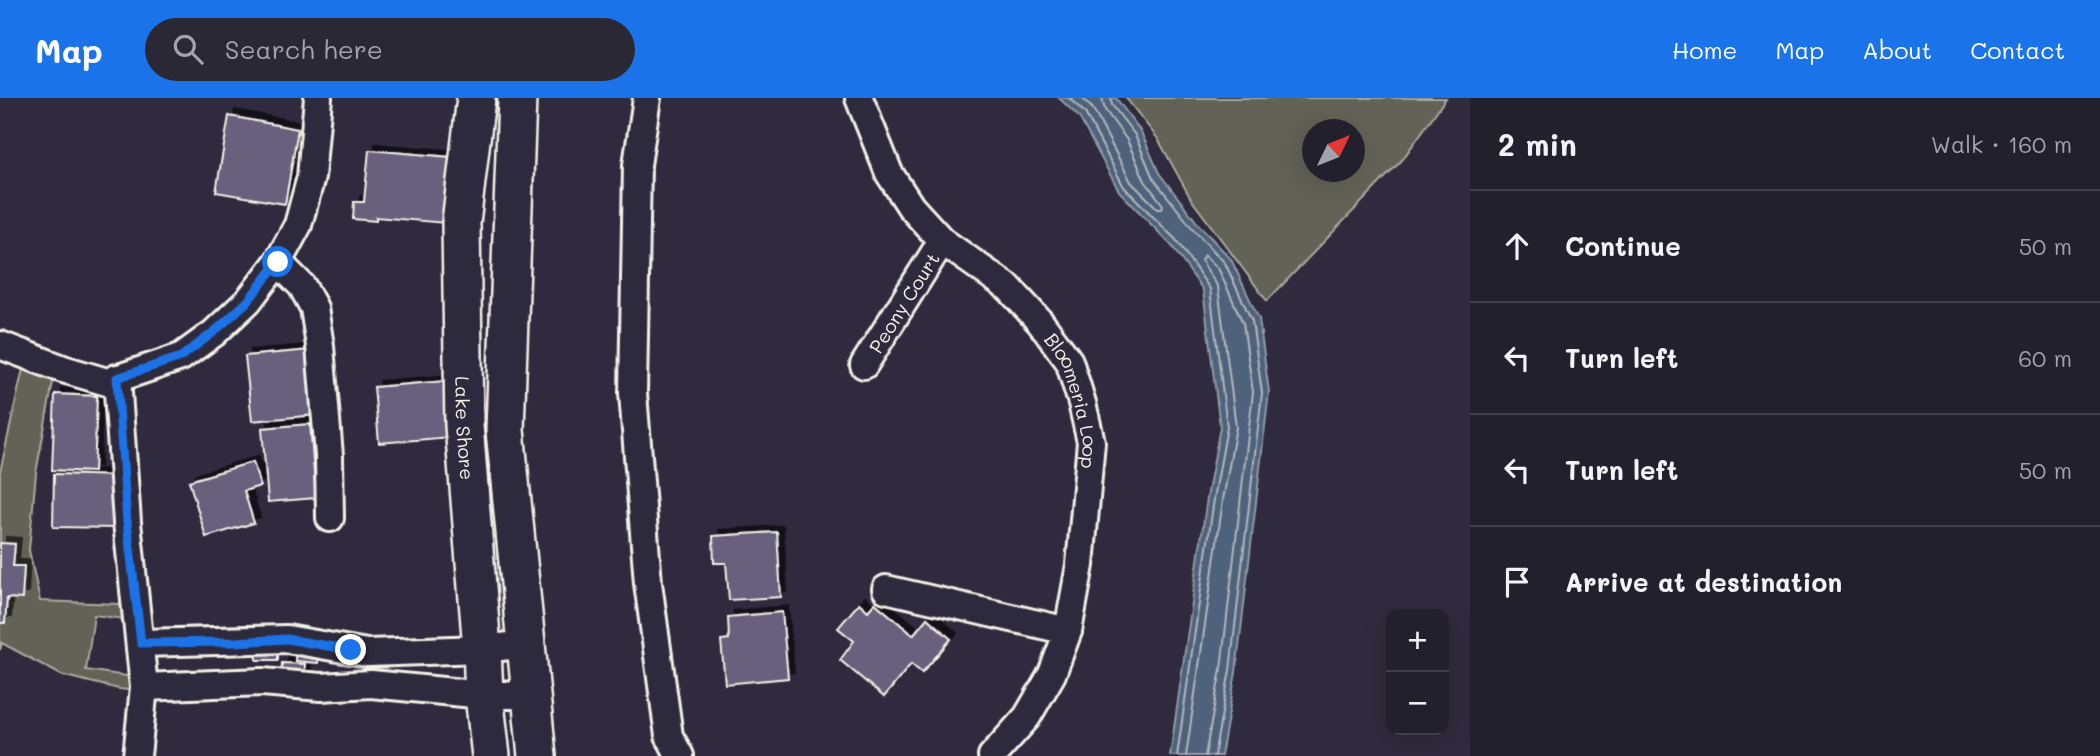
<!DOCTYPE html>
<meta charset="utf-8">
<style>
:root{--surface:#23202e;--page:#2b2836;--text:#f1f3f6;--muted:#a3a3aa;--line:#403e4a;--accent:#1a73e8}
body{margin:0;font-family:Mali,sans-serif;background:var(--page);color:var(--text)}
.controls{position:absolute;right:21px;bottom:21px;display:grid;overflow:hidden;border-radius:14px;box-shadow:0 7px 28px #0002}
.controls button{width:63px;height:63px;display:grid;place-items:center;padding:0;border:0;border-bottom:2px solid var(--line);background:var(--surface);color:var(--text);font:35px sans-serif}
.compass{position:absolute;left:1302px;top:21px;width:63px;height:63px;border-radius:50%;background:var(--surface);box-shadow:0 7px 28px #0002;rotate:47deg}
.stop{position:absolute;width:21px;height:21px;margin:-16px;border:5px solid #1a73e8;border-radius:50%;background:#fff}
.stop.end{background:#1a73e8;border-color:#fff;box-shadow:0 2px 7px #0008}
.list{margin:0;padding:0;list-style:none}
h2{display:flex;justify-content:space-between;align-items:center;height:91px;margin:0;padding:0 28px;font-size:30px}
h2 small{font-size:23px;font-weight:400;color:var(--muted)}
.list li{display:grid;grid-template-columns:46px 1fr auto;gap:21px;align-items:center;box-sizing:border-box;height:112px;padding:0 28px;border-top:2px solid var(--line)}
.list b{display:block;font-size:26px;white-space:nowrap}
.list em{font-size:23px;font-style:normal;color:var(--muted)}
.icon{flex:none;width:38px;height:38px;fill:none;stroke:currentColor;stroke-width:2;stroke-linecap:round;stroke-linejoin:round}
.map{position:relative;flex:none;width:1470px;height:658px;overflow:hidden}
header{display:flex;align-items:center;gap:42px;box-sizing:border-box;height:98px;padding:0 35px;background:var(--accent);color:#fff}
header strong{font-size:33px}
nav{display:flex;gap:38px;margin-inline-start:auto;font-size:24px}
.search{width:490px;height:63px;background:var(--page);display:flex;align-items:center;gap:18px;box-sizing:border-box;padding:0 24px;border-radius:38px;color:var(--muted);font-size:26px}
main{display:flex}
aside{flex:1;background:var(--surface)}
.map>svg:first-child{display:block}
</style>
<header>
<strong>Map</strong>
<div class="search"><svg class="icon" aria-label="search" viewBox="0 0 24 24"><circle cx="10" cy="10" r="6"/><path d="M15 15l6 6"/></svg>Search here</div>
<nav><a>Home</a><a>Map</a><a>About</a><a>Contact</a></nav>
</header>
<main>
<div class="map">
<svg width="1470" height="658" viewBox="0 0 1470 658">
<defs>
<filter id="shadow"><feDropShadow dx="6" dy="-6" stdDeviation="0" flood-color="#0009"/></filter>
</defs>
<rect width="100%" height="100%" fill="#2f2a3d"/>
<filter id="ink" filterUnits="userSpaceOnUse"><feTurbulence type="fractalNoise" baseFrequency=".0143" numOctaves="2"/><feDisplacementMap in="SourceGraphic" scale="14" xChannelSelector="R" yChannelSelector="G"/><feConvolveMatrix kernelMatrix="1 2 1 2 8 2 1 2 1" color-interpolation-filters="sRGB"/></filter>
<g filter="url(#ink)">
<g fill="#626456" stroke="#abaa9f" stroke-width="2" fill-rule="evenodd">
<path d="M 1126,0 L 1446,0 L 1402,62 L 1267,203 L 1191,101 L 1158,41 ZM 1312,32 L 1354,32 L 1354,74 L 1312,74 Z"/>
<path d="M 24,266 L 55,273 L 36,375 L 29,452 L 40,503 L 147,507 L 152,530 L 139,533 L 140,523 L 94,517 L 86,572 L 133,579 L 148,594 L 119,591 L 61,577 L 2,545 L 0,552 L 0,374 Z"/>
</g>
<path fill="#50627b" stroke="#929ba7" stroke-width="2" d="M 1059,0 L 1116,0 L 1141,34 L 1159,75 L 1199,127 L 1231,161 L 1259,221 L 1269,294 L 1236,574 L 1221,658 L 1170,658 L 1207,400 L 1220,329 L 1203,192 L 1171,147 L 1119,93 L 1079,19 Z"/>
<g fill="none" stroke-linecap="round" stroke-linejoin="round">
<g stroke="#b2b8bc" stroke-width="2">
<path d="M 1069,0 L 1085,15 L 1124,89 L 1176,142 L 1210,191 L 1227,329 L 1214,401 L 1177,658"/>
<path d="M 1082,0 L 1093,11 L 1131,84 L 1158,111 L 1162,111 L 1163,107 L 1145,83 L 1127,42 L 1105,12 L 1102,0"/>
<path d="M 1111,0 L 1112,7 L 1135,37 L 1153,80 L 1193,131 L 1225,165 L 1252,223 L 1262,295 L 1230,572 L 1214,658"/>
<path d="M 1186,658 L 1223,402 L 1236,329 L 1218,189 L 1201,162 L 1204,157 L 1218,170 L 1243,225 L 1253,294 L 1221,571 L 1205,658"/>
</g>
</g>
<g fill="#69607d" stroke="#f4f1e8" stroke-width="2" filter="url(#shadow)">
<path d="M 229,18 L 298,31 L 285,106 L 216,94 Z"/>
<path d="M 369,52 L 451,59 L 446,125 L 376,119 L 376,123 L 353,121 L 354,104 L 364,104 Z"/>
<path d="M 310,252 L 316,317 L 252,323 L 245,258 Z"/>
<path d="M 446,283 L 451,339 L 379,345 L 374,289 Z"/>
<path d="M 55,296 L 97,298 L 94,374 L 52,372 Z"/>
<path d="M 310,326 L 316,400 L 268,404 L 262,330 Z"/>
<path d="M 253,364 L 260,388 L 244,393 L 254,425 L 206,439 L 189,383 Z"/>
<path d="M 54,376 L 118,378 L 117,430 L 53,429 Z"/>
<path d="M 777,434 L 781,499 L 729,502 L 726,465 L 714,465 L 713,438 Z"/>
<path d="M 0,445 L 15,446 L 13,468 L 24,468 L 22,501 L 7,500 L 5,525 L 0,525 Z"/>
<path d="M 859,505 L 868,513 L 875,505 L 913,537 L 927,520 L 951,541 L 922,575 L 911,566 L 884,599 L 840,562 L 854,543 L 838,530 Z"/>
<path d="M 782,514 L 788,580 L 725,586 L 721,542 L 729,541 L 728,519 Z"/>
<path d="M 296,546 L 319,548 L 318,565 L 295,563 Z"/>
<path d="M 256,548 L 278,549 L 278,562 L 257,562 Z"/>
<path d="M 282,565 L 305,566 L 304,584 L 281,582 Z"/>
</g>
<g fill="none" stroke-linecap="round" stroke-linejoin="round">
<g stroke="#f4f1e8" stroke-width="32">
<g id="street">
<path d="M 647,0 L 637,67 L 633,295 L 648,485 L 669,638 L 680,658"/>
<path id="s1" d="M 859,0 L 889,75 L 911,109 L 942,143 L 1009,190 L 1040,224 L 1069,263 L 1082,305 L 1091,344 L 1080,467 L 1068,533 L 1052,576 L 1027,619 L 992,658"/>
<path d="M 278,164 L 302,188 L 314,210 L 320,248 L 329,358 L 330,420"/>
<path d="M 0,247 L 63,271 L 107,284 L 181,259 L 214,235 L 248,203 L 278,164 L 298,127 L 311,79 L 318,0"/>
<path id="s2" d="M 864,267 L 942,143"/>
<path d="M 117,280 L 127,424 L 144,589 L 137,658"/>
<path d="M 886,491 L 1068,533"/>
<path d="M 141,545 L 287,541 L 367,555 L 482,551 L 528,546"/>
<path d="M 144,589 L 262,584 L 321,589 L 371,586 L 484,597 L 530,597"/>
</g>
</g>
<g stroke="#f4f1e8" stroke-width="42">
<g id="secondary">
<path id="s3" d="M 476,0 L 461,125 L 464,327 L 482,551 L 484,597 L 491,658"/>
<path d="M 517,0 L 505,332 L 537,658"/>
</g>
</g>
<use href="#street" stroke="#2f2a3d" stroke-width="26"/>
<use href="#secondary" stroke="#2f2a3d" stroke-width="37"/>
</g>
</g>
<g fill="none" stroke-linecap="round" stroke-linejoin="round" filter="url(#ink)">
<path stroke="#1a73e8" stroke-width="9" d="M 278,164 L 248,203 L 214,234 L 181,259 L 117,280 L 127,424 L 141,545 L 236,544 L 287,541 L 351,552"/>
</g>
<g text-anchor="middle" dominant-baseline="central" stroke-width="6" stroke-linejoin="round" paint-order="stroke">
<g font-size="19" fill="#f4f1e8" stroke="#2f2a3d">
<text stroke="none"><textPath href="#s2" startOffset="74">Peony Court</textPath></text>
<text stroke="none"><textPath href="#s1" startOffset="383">Bloomeria Loop</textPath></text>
<text stroke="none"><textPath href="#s3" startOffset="331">Lake Shore</textPath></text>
</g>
</g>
</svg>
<div class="controls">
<button>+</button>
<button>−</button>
</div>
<svg class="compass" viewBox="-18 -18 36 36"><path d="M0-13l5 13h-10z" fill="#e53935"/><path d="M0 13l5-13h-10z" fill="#a3a3aa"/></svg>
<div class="stop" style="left:278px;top:164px"></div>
<div class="stop end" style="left:351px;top:552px"></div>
</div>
<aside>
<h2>2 min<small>Walk · 160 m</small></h2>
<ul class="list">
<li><svg class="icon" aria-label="ahead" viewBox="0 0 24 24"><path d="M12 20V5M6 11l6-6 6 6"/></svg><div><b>Continue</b></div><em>50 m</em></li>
<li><svg class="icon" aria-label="left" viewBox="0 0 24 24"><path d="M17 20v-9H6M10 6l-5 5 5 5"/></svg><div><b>Turn left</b></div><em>60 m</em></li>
<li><svg class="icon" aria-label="left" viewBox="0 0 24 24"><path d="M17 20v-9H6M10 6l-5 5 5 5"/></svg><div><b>Turn left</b></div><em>50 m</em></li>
<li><svg class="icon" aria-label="arrive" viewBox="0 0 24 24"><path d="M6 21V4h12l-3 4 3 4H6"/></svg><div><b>Arrive at destination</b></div></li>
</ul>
</aside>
</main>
